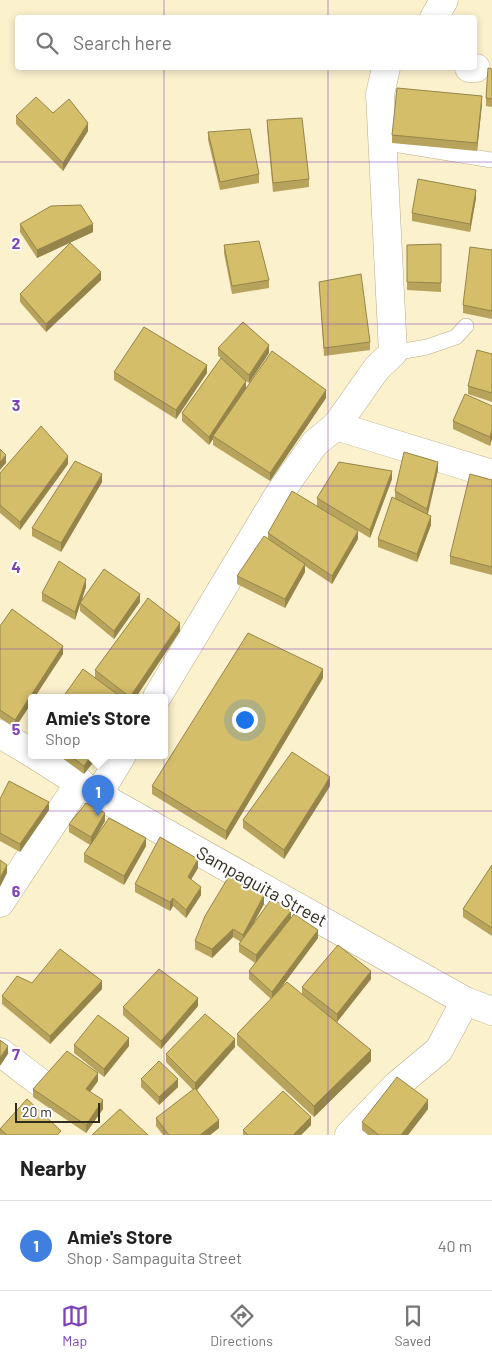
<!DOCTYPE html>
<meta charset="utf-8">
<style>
:root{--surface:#fff;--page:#f2f2f2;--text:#222;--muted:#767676;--line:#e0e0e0;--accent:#7f43b8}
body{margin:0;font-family:Barlow,sans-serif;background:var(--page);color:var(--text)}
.scale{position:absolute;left:15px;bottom:12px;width:85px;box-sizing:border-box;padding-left:5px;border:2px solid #302c1e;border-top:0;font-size:14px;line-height:18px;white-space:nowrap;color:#302c1e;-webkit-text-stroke:4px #fefefe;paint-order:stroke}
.you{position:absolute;left:244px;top:719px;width:18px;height:18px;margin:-12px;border:4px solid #fff;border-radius:50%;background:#1a73e8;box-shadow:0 0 0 8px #1a73e833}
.badge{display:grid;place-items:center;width:32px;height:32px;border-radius:50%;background:var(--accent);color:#fff;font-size:16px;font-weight:700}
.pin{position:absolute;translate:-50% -41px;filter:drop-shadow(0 1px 2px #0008)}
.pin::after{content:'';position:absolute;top:26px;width:18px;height:15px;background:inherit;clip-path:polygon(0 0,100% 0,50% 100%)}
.popup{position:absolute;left:28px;top:694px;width:140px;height:65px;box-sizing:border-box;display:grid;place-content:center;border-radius:5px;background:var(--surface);filter:drop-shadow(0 1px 4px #0005);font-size:16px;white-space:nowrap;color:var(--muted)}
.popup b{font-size:19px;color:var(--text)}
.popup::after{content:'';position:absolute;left:50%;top:100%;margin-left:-10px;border:10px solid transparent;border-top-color:var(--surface)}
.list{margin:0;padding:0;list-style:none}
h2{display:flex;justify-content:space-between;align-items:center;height:65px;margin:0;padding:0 20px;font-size:21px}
h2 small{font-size:16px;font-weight:400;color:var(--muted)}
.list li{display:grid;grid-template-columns:32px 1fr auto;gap:15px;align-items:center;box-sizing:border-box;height:90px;padding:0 20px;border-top:1px solid var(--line)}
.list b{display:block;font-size:19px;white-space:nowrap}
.list p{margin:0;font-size:16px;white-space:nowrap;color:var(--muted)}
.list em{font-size:16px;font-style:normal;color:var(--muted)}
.icon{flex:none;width:28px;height:28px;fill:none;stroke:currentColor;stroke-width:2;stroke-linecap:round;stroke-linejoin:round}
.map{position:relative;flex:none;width:492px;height:1135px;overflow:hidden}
.search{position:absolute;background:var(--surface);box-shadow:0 2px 8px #0003;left:15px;right:15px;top:15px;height:55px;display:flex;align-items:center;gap:12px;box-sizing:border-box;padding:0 18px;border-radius:5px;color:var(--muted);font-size:19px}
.sheet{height:155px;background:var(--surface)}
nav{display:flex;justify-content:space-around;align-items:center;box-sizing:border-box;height:70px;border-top:1px solid var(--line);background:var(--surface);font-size:14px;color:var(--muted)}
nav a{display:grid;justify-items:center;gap:2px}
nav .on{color:var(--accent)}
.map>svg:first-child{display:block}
</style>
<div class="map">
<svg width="492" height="1135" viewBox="0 0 492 1135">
<rect width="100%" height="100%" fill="#fbf1cd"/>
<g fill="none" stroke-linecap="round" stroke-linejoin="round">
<g stroke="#b6ad8a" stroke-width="16">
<g id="service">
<path d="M 381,142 L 492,160"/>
<path d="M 393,353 L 427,347 L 456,337 L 466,326"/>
</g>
</g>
<g stroke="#b6ad8a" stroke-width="29">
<g id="minor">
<path d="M 434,18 L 444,0"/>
<path d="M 469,68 L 476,68"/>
<path d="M 336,426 L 377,368 L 393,353 L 380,94 L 386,68"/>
<path d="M 157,697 L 279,494 L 315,443 L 336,426 L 492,474"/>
<path d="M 98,795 L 122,755"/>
<path d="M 0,903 L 80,782"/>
<path d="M 0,1052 L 38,1081"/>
<path d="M 349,1135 L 397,1085 L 439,1050 L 465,1001"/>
</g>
</g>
<g stroke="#b6ad8a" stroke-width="29">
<g id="tertiary">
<path d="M 0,734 L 32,753"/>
<path d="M 35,755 L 98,795 L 465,1001 L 492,1011"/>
</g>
</g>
<use href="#service" stroke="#fff" stroke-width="15"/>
<use href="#minor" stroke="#fff" stroke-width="28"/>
<use href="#tertiary" stroke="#fff" stroke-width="28"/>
</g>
<g fill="#b7a35b">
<path d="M 492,69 L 492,107 L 486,106 L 486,98 Z"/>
<path d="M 482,104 L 477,151 L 392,143 L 392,135 Z"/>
<path d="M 53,113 L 88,131 L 63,171 L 16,124 L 16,116 Z"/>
<path d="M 267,120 L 309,179 L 309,187 L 273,192 L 267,128 Z"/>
<path d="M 208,132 L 259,174 L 259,183 L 220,190 L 208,140 Z"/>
<path d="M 476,198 L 470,232 L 412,221 L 412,213 Z"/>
<path d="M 20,224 L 93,232 L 37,258 L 20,232 Z"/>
<path d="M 441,244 L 441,292 L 407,290 L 407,245 Z"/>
<path d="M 224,245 L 269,280 L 269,288 L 232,294 L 224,253 Z"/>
<path d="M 492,250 L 492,319 L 463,313 L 463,305 Z"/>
<path d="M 101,280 L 46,332 L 20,302 L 20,294 Z"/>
<path d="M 319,282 L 370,342 L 370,350 L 324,356 Z"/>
<path d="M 218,348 L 269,353 L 249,383 L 246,381 L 246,388 L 326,398 L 270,481 L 213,445 L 213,439 L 209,445 L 182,421 L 182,413 L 221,358 L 218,356 Z"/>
<path d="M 492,354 L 492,402 L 468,394 L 468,386 Z"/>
<path d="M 114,372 L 207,373 L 176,419 L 114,380 Z"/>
<path d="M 492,406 L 492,438 L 490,446 L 453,429 L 453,421 Z"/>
<path d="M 68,464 L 20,530 L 0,513 L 0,473 Z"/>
<path d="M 438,470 L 427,515 L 431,525 L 417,562 L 378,547 L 378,539 L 395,498 L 395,491 Z"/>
<path d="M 392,479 L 370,538 L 332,515 L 358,539 L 332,584 L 305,566 L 305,572 L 285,608 L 237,584 L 237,576 L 268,539 L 268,533 L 317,506 L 317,498 Z"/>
<path d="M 492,480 L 492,575 L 450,564 L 450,556 Z"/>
<path d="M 102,482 L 61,552 L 32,536 L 32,528 Z"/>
<path d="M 86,587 L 81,603 L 140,602 L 114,639 L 80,611 L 80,603 L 75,620 L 42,601 L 42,593 Z"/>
<path d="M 0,626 L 63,654 L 32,697 L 32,702 L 15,728 L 0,718 Z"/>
<path d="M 180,631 L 136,697 L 63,697 L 95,678 L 95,670 Z"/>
<path d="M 323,678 L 226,840 L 152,794 L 152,786 Z"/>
<path d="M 58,755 L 99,755 L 84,774 Z"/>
<path d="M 330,786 L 284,859 L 243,828 L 243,820 Z"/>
<path d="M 0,799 L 49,810 L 20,852 L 0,841 Z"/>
<path d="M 105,821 L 95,838 L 146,846 L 124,885 L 84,862 L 84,854 L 90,845 L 69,832 L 69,824 Z"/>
<path d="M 492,865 L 492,936 L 463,917 L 463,909 Z"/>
<path d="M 198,868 L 191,879 L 201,895 L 186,918 L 173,906 L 170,911 L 135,892 L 135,884 Z"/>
<path d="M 264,904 L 254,922 L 291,917 L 318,938 L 279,990 L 302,994 L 302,987 L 371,979 L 337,1022 L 371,1061 L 314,1117 L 237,1045 L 237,1034 L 271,999 L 249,979 L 249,971 L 255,963 L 239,952 L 239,944 L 241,942 L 233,937 L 212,958 L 195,949 L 195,941 Z"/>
<path d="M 32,983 L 102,989 L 50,1044 L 2,1004 L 2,996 Z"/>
<path d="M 198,1006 L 161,1049 L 123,1015 L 123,1007 Z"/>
<path d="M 74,1045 L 129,1046 L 104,1077 L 74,1053 Z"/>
<path d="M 235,1047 L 197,1090 L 219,1128 L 210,1135 L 163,1135 L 156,1126 L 156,1118 L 193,1090 L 166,1062 L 166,1054 Z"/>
<path d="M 141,1079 L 178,1087 L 159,1105 L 141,1087 Z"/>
<path d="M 98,1081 L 90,1092 L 103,1109 L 86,1133 L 33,1097 L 33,1089 Z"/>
<path d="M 428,1109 L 408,1135 L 368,1135 L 362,1130 L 362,1122 Z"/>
<path d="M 311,1125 L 301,1135 L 243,1135 L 243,1130 Z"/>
<path d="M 0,1128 L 61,1135 L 0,1135 Z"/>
</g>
<g fill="#95854a">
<path d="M 482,96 L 482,104 L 477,151 L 477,143 Z"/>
<path d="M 88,123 L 88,131 L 63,171 L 63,163 Z"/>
<path d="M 476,190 L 476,198 L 470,232 L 470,224 Z"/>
<path d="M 93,224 L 93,232 L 37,258 L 37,250 Z"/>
<path d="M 101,272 L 101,280 L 46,332 L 46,324 Z"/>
<path d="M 269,345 L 269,353 L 249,383 L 249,375 Z"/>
<path d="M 207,365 L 207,373 L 176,419 L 176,410 Z"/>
<path d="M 246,381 L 246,389 L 213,436 L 213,439 L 209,445 L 209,437 Z"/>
<path d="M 326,390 L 326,398 L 270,481 L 270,473 Z"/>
<path d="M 492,430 L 492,438 L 490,446 L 490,437 Z"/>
<path d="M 6,455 L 6,463 L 0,470 L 0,462 Z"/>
<path d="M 68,456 L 68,464 L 20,530 L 20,522 Z"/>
<path d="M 438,462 L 438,470 L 427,518 L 427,509 Z"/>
<path d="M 392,471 L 392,479 L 370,538 L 370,530 Z"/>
<path d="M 102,474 L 102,482 L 61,552 L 61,543 Z"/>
<path d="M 431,516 L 431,525 L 417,562 L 417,554 Z"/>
<path d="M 358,531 L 358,539 L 332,584 L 332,576 Z"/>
<path d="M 305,564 L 305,572 L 285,608 L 285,599 Z"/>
<path d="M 86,579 L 86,587 L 75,620 L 75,612 Z"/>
<path d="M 140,594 L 140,602 L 114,639 L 114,631 Z"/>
<path d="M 180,623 L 180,631 L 136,697 L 130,697 Z"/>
<path d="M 63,646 L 63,654 L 35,697 L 32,697 L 32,702 L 15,728 L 15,720 Z"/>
<path d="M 323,669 L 323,678 L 226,840 L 226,831 Z"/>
<path d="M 92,755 L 99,755 L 84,774 L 84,766 Z"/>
<path d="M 330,777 L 330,786 L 284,859 L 284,850 Z"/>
<path d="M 49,802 L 49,810 L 20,852 L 20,844 Z"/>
<path d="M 105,813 L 105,821 L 91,845 L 91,837 Z"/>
<path d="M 146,838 L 146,846 L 124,885 L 124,876 Z"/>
<path d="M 198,859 L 198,868 L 188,885 L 188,877 Z"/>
<path d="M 7,865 L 7,873 L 0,887 L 0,878 Z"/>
<path d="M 201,887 L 201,895 L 186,918 L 186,910 Z"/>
<path d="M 264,895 L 264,904 L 243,943 L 243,935 Z"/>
<path d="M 173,898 L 173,906 L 170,911 L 170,902 Z"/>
<path d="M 291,911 L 291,919 L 256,963 L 256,955 Z"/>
<path d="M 233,929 L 233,937 L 212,958 L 212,949 Z"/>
<path d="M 318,930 L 318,938 L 272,1000 L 272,992 Z"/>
<path d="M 371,971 L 371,979 L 337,1022 L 337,1014 Z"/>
<path d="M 102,981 L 102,989 L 50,1044 L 50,1036 Z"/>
<path d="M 198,998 L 198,1006 L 161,1049 L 161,1041 Z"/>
<path d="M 129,1038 L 129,1046 L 104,1077 L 104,1069 Z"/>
<path d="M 235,1039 L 235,1047 L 195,1092 L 195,1083 Z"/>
<path d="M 8,1046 L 8,1054 L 0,1066 L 0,1058 Z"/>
<path d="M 371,1050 L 371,1061 L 314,1117 L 314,1106 Z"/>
<path d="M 98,1073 L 98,1081 L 86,1097 L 86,1089 Z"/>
<path d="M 178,1079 L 178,1087 L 159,1105 L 159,1097 Z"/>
<path d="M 103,1100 L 103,1109 L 86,1133 L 86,1125 Z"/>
<path d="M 428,1100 L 428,1109 L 408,1135 L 401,1135 Z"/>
<path d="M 311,1117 L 311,1125 L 301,1135 L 293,1135 Z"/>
<path d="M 219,1120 L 219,1128 L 210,1135 L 200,1135 Z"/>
</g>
<g fill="#d5be6a" stroke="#95854a">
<path d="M 488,68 L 492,69 L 492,99 L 486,98 Z"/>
<path d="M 397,88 L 482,96 L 477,143 L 392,135 Z"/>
<path d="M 36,97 L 53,113 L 69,99 L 88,123 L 63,163 L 16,116 Z"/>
<path d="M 302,118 L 309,179 L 273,183 L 267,120 Z"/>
<path d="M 250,129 L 259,174 L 220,182 L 208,132 Z"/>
<path d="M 418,179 L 476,190 L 470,224 L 412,213 Z"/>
<path d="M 81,205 L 93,224 L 37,250 L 20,224 L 51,206 Z"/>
<path d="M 259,241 L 269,280 L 232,286 L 224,245 Z"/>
<path d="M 70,243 L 101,272 L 46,324 L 20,294 Z"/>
<path d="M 441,244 L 441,283 L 407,282 L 407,245 Z"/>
<path d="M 470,247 L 492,250 L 492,311 L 463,305 Z"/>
<path d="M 361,274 L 370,342 L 324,348 L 319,282 Z"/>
<path d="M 243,322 L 269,345 L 249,375 L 218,348 Z"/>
<path d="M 144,327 L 207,365 L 176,410 L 114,372 Z"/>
<path d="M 477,350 L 492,354 L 492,393 L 468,386 Z"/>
<path d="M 272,351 L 326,390 L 270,473 L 213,436 Z"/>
<path d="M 221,358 L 246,381 L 209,437 L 182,413 Z"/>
<path d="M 465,394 L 492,406 L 492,430 L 490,437 L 453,421 Z"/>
<path d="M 41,426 L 68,456 L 20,522 L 0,505 L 0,473 Z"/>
<path d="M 0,449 L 6,455 L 0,462 Z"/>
<path d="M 404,452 L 438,462 L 427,509 L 395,491 Z"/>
<path d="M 75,461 L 102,474 L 61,543 L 32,528 Z"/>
<path d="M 339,462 L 392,471 L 370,530 L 317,498 Z"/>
<path d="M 470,474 L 492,480 L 492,567 L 450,556 Z"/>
<path d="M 292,491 L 358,531 L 332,576 L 268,533 Z"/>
<path d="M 392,497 L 431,516 L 417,554 L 378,539 Z"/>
<path d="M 264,536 L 305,564 L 285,599 L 237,576 Z"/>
<path d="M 59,561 L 86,579 L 75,612 L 42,593 Z"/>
<path d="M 104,569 L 140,594 L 114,631 L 80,603 Z"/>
<path d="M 148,598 L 180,623 L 130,697 L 95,670 Z"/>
<path d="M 12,609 L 63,646 L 15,720 L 0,710 L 0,626 Z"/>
<path d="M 248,633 L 323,669 L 226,831 L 152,786 Z"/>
<path d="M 83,669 L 121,697 L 63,697 Z"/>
<path d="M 292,752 L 330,777 L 284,850 L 243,820 Z"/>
<path d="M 69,755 L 92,755 L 84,766 Z"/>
<path d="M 9,781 L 49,802 L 20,844 L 0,833 L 0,799 Z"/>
<path d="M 86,803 L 105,813 L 91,837 L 69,824 Z"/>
<path d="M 109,818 L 146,838 L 124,876 L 84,854 Z"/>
<path d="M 160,837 L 198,859 L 188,877 L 201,887 L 186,910 L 173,898 L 170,902 L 135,884 Z"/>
<path d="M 0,860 L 7,865 L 0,878 Z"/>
<path d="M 492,865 L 492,928 L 463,909 Z"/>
<path d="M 229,876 L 264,895 L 243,935 L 233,929 L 212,949 L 195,941 L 205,916 Z"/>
<path d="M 272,898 L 291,911 L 256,955 L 239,944 Z"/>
<path d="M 294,914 L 318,930 L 272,992 L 249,971 Z"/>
<path d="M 338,945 L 371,971 L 337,1014 L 302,987 Z"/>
<path d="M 60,949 L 102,981 L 50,1036 L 2,996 L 17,976 L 32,983 Z"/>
<path d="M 159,969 L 198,998 L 161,1041 L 123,1007 Z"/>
<path d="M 287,982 L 371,1050 L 314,1106 L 237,1034 Z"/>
<path d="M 205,1014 L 235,1039 L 195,1083 L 166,1054 Z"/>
<path d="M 98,1015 L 129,1038 L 104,1069 L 74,1045 Z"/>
<path d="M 0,1040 L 8,1046 L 0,1058 Z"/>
<path d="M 67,1051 L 98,1073 L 86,1089 L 103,1100 L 86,1125 L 33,1089 Z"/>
<path d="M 159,1061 L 178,1079 L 159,1097 L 141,1079 Z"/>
<path d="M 397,1077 L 428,1100 L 401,1135 L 379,1135 L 362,1122 Z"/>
<path d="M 195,1088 L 219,1120 L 200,1135 L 169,1135 L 156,1118 Z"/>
<path d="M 283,1091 L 311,1117 L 293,1135 L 248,1135 L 243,1130 Z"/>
<path d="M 27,1099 L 61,1131 L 57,1135 L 7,1135 L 0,1129 Z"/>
<path d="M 120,1109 L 148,1135 L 92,1135 Z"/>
</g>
<path fill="none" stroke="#7f43b8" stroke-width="1" stroke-opacity="0.55" d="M 164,0 L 164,18M 328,0 L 328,18M 164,68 L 164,1135M 328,68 L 328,1135M 0,162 L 492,162M 0,324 L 492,324M 0,486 L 492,486M 0,649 L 492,649M 0,811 L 492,811M 0,973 L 492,973"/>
<g text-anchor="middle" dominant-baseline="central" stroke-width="4" stroke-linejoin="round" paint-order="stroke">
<g font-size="18" fill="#302c1e" stroke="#fefefe">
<text transform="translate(262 886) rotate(29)">Sampaguita Street</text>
</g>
</g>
<g font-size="16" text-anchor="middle" font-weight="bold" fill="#7f43b8" stroke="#fefefe" stroke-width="4" stroke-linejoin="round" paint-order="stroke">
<text x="16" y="249">2</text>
<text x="16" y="411">3</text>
<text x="16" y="573">4</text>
<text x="16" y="735">5</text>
<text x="16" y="897">6</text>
<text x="16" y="1060">7</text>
</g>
</svg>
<div class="scale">20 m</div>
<div class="you"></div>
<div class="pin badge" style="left:98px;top:816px;background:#3f7fe0">1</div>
<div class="popup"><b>Amie's Store</b>Shop</div>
<div class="search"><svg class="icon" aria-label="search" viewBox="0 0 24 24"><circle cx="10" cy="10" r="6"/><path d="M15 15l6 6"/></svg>Search here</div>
</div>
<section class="sheet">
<h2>Nearby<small></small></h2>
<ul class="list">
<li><span class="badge" style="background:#3f7fe0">1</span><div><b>Amie's Store</b><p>Shop · Sampaguita Street</p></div><em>40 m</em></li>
</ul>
</section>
<nav>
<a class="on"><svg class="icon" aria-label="map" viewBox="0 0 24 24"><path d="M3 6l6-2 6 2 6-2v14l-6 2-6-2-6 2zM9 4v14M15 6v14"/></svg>Map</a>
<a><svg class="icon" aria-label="directions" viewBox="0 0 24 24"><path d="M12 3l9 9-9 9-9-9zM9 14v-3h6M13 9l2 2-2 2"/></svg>Directions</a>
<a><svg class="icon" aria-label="saved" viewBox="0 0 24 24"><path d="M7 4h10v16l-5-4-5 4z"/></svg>Saved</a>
</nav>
